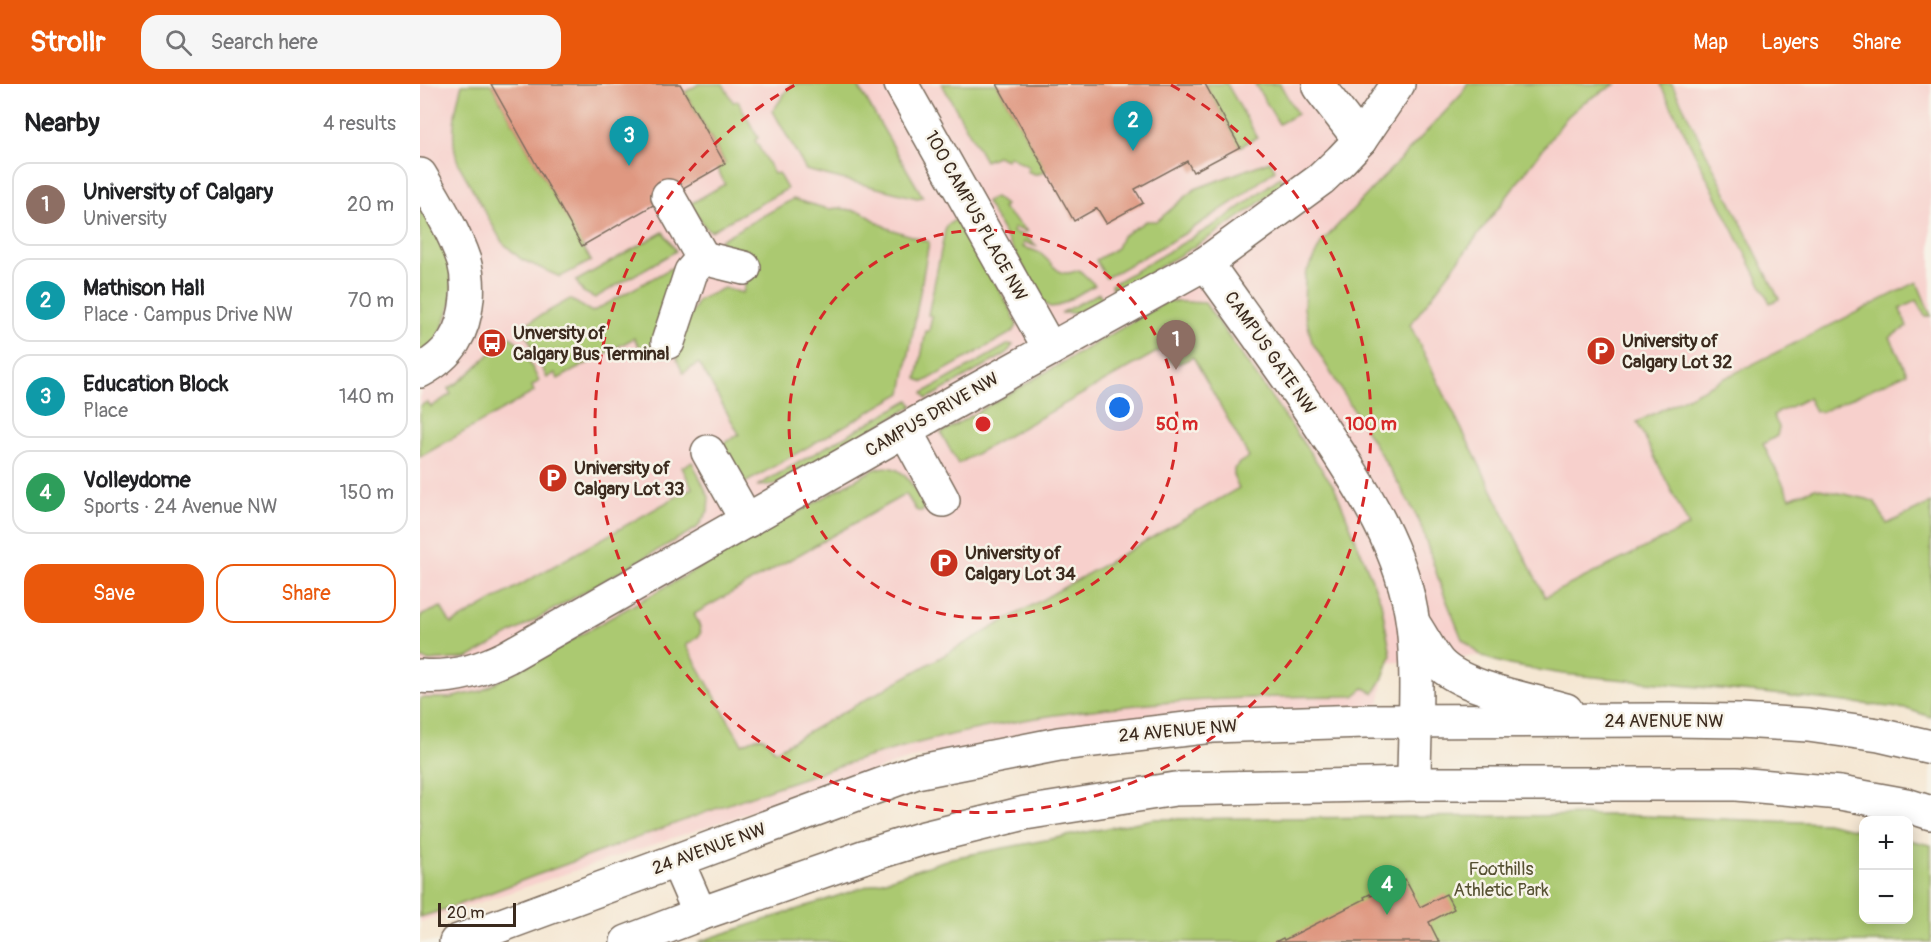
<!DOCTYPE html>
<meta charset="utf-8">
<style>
:root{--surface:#fff;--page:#f6f6f6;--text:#202124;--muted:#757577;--line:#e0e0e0;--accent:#ea580c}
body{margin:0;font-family:Pangolin,sans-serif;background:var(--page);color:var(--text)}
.controls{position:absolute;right:18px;bottom:18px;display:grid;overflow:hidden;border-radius:12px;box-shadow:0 3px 15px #0003}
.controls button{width:54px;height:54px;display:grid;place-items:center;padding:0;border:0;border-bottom:2px solid var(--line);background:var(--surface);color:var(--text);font:30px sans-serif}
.scale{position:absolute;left:18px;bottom:15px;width:78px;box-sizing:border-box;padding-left:6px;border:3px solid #3b2a1e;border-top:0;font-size:16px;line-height:21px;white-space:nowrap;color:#3b2a1e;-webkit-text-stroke:4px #f7f3e8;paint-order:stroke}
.you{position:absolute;left:700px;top:324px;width:21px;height:21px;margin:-15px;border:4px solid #fff;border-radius:50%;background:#1a73e8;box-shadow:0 0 0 9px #1a73e833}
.badge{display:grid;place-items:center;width:39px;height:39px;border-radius:50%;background:var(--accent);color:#fff;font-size:20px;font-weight:700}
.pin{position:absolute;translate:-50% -50px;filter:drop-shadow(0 2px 3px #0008)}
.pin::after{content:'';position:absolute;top:32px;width:21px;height:18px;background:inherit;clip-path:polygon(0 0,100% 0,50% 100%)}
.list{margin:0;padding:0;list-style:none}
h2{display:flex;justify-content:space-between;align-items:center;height:78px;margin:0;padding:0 24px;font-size:26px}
h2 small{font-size:20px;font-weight:400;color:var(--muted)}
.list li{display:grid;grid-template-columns:39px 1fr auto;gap:18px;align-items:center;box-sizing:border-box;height:84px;margin:0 12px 12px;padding:0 12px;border:2px solid var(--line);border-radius:18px}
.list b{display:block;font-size:22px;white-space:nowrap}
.list p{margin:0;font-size:20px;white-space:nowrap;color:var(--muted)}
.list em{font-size:20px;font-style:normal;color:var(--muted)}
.actions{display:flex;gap:12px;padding:18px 24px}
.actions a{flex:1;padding:14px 0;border:2px solid var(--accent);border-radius:18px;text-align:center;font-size:21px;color:var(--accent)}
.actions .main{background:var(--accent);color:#fff}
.icon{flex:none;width:33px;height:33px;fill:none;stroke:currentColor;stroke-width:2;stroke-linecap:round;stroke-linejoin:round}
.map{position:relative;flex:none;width:1511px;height:858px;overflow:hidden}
header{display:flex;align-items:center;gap:36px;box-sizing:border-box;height:84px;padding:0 30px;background:var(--accent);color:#fff}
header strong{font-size:28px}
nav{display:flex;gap:33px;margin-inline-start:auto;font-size:21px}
.search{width:420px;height:54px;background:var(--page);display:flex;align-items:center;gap:15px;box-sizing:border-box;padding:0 21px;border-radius:18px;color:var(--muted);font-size:22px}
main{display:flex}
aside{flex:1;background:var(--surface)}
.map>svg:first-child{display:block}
</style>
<header>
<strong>Strollr</strong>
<div class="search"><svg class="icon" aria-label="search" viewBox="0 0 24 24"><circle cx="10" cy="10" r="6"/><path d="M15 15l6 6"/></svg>Search here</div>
<nav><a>Map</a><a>Layers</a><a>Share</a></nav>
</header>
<main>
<aside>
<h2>Nearby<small>4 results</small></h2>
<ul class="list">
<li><span class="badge" style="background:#8d6e63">1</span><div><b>University of Calgary</b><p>University</p></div><em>20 m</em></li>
<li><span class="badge" style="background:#0f9aa8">2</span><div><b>Mathison Hall</b><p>Place · Campus Drive NW</p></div><em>70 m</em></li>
<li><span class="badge" style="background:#0f9aa8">3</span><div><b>Education Block</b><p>Place</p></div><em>140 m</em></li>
<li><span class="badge" style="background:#2e9e5b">4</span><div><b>Volleydome</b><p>Sports · 24 Avenue NW</p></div><em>150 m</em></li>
</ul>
<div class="actions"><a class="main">Save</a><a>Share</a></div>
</aside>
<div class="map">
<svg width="1511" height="858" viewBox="0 0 1511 858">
<rect width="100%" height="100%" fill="#f7f3e8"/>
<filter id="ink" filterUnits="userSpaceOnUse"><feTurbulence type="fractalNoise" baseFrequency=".0167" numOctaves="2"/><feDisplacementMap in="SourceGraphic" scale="12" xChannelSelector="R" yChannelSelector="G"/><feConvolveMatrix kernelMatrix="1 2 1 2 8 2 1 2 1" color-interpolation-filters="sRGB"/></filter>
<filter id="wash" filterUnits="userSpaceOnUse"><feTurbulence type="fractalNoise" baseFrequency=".008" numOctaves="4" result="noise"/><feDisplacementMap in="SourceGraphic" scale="24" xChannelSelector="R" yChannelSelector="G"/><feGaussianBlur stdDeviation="1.35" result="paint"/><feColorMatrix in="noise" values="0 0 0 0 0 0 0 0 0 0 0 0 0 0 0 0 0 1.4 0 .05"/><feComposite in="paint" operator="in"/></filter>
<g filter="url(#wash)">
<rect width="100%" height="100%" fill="#f5e7d3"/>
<path fill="#f7d0cc" d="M 0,0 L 1511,0 L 1511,633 L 1487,625 L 1364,611 L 1143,590 L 1089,581 L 1056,572 L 966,579 L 959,623 L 499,672 L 0,838 Z"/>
<g fill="#abc971" stroke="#737a48" stroke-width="1.5">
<path d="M 42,0 L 71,0 L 171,177 L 140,193 L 101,175 L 82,158 L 39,81 C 29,57 35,24 42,0 Z"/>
<path d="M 279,0 L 303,0 L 313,18 L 318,17 L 338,54 L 335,56 L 354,90 L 358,89 L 367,105 L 291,147 L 284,142 L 270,120 L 305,100 L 297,84 L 305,79 L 265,8 Z"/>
<path d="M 371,0 L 437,0 L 503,113 L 497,114 L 386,86 L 353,27 Z"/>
<path d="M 522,0 L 577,0 L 626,87 C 618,91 615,91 607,87 L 609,83 L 589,72 L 587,76 L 577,72 L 565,77 Z"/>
<path d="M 785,0 L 807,0 L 837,53 L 820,63 Z"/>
<path d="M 835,0 L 860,0 L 877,30 L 859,40 Z"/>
<path d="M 1047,0 L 1196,0 L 1164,18 L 1147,33 L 990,241 L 1125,513 L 1269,442 L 1217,338 L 1497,198 L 1511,232 L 1505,232 L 1497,216 L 1480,225 L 1487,243 L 1470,253 L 1487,289 L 1401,328 L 1395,327 L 1388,314 L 1353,331 L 1359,343 L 1357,352 L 1343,360 L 1370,414 L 1395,404 L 1447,415 L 1455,418 L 1467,440 L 1511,419 L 1511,633 L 1487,625 L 1364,611 L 1143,590 L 1089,581 L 1063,573 L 1042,555 L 1020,500 L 1000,439 L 980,402 L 892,258 L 884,225 L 885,191 L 902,158 L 1041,11 Z"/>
<path d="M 1240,0 L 1252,0 L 1359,215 L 1350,219 Z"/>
<path d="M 850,77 L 855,86 L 813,118 L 764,150 L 686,194 L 676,176 L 697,164 L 702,152 L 726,137 L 737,137 L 775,105 Z"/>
<path d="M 860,93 L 864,99 C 812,143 754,175 695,209 L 691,201 L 806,134 Z"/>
<path d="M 575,113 L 585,121 L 582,124 L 608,148 L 594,144 L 593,148 L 605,152 L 618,163 L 604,158 L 603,163 C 609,165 616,166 621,170 C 637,183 637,195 659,186 L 675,201 L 638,222 L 630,223 L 624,219 L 566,118 Z"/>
<path d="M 373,115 L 408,125 L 419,124 L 442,128 L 467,144 L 509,158 L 482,309 L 325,399 L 316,394 L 302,361 L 319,350 L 279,279 L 263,289 L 257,276 L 260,254 L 278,216 L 304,204 L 323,209 L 332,172 L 304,163 L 300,156 Z"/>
<path d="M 0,119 L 31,176 L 32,217 L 22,245 L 16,257 L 0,271 Z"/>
<path d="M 538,134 L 592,228 L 597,242 L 591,249 L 504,298 L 497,295 L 506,247 L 509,247 L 512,232 L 508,231 L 526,142 Z"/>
<path d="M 243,148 L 256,167 L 175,214 L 163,208 L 156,197 Z"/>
<path d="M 262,178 L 244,216 L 231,267 L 225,271 L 214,254 L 138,295 L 135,289 L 127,294 L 106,250 L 109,238 L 150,215 L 172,228 Z"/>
<path d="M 679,209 L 683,215 L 656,229 L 641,229 Z"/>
<path d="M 748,217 L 785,219 L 915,404 L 961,518 L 971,571 L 962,596 L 954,609 L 944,604 L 934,612 C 764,612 607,624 444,674 C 339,707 236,747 133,785 C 89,801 45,820 0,833 L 0,614 L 29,614 L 61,607 L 449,388 C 480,372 491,399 505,422 L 502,428 L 496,426 L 486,410 L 274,530 C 283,549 285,550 266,561 L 322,660 C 341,652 342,648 355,667 L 819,404 L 814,394 L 814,385 L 819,379 L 829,373 L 773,273 C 755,282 753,283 742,265 L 538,380 L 521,349 Z"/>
<path d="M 89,252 L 100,260 L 119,297 L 112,302 L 114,308 L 0,373 L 0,322 L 7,318 L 11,323 L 31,310 L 28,305 C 52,291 68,269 89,252 Z"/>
<path d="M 589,260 L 593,261 L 586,270 L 507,315 L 503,309 Z"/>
<path d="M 489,316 L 493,322 L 356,400 L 337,402 Z"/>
<path d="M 272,378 L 289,413 L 288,427 L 277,444 L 48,574 L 9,577 L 0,574 L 0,532 L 21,523 L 31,540 L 272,404 L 262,383 Z"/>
<path d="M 1196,731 L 1406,739 L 1443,747 L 1444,836 L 1488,836 L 1489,756 L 1511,761 L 1511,858 L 278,858 L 532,774 L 734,735 Z"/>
</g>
<g id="blocks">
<g fill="#df9881">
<path d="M 71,0 L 260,0 L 305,80 L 162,162 Z"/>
<path d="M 577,0 L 785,0 L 820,63 L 773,88 L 767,77 L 715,105 L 723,119 L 686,139 L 677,124 L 654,137 Z"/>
<path d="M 985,795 L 1000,823 L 1026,810 L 1034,825 L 1009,838 L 1019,858 L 855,858 L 863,854 L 864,856 L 945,815 L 944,813 L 950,810 L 951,812 Z"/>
</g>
</g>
</g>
<g filter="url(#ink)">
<use href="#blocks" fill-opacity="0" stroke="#7c6c5d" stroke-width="1.5"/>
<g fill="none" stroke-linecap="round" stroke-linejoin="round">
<g stroke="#7c6c5d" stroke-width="36">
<g id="minor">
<path d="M 481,0 L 630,265"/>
<path d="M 899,3 L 940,56"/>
<path d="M 0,91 C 16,118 34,147 44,177 C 47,188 48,202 47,214 C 44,249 31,270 0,287"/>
<path d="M 248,112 L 283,174"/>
<path d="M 786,179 C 825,234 865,288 902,344 C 942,404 984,467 993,541 C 999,593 994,648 994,700"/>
<path d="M 248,258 L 271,188 L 283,174 L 324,184"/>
<path d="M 485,346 L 523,416"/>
<path d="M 288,368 L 327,437"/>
<path d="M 993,539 C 1002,552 1009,567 1019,579 C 1043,605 1112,616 1146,626"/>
<path d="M 0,592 C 31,595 59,587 87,573 L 513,330 L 786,179 L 901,95 L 921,76 L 940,56 L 978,0"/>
<path d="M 257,777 L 280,830"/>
<path d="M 36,858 L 496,688 L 639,660 L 792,642 L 945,637 L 1250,636 L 1320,637 L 1388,641 L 1459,651 L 1511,663"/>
<path d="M 207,858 L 280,830 L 443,773 L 504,754 L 605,729 L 755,705 L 994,700 L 1316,700 L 1420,709 L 1486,721 L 1511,729"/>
</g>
</g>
<use href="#minor" stroke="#fff" stroke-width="33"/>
</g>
</g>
<g fill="none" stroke="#d62828" stroke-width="3" stroke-dasharray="10 8">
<circle cx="563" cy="340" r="194"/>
<path d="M751 1A388 388 0 1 1 375 1"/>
</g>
<defs>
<g id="bus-disc" transform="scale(1.5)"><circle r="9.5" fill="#c8321e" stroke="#f7f3e8"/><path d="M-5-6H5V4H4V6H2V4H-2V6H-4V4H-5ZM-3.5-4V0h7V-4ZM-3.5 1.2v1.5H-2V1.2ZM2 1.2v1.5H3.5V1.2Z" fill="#fff"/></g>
<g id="parking-disc" transform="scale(1.5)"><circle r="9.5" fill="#c8321e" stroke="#f7f3e8"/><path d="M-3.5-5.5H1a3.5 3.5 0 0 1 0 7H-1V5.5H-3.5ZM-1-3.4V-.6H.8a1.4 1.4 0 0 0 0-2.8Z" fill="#fff"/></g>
</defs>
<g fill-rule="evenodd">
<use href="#bus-disc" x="72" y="259"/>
<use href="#parking-disc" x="1181" y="267"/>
<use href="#parking-disc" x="133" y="394"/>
<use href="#parking-disc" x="524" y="479"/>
</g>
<g text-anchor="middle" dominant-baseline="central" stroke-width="5" stroke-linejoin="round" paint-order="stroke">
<g font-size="18" fill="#3b2a1e" stroke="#f7f3e8">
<text transform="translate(556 132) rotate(61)">100 CAMPUS PLACE NW</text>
<text transform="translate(850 269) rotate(55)">CAMPUS GATE NW</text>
<text transform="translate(512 331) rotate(-30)">CAMPUS DRIVE NW</text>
<text x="1244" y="637">24 AVENUE NW</text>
<text transform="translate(758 647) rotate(-5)">24 AVENUE NW</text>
<text transform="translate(289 765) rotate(-20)">24 AVENUE NW</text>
</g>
<g font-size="18" font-weight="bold" fill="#3b2a1e" stroke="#f7f3e8" text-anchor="start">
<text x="93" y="249">Unversity of<tspan x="93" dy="21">Calgary Bus Terminal</tspan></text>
<text x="1202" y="257">University of<tspan x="1202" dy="21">Calgary Lot 32</tspan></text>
<text x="154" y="384">University of<tspan x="154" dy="21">Calgary Lot 33</tspan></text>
<text x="545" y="469">University of<tspan x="545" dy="21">Calgary Lot 34</tspan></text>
</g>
<g font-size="18" fill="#575233" stroke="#f7f3e8">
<text x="1081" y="785">Foothills<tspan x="1081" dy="21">Athletic Park</tspan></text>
</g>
</g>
<circle cx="563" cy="340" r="9" fill="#d62828" stroke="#f7f3e8" stroke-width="3"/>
<g font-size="18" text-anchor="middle" font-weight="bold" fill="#d62828" stroke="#f7f3e8" stroke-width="5" stroke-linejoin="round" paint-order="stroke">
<text x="757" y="346">50 m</text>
<text x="951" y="346">100 m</text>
</g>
</svg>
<div class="controls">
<button>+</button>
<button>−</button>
</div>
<div class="scale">20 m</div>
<div class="you"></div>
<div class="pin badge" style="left:756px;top:286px;background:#8d6e63">1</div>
<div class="pin badge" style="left:713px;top:67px;background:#0f9aa8">2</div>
<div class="pin badge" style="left:209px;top:82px;background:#0f9aa8">3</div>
<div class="pin badge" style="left:967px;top:831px;background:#2e9e5b">4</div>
</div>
</main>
